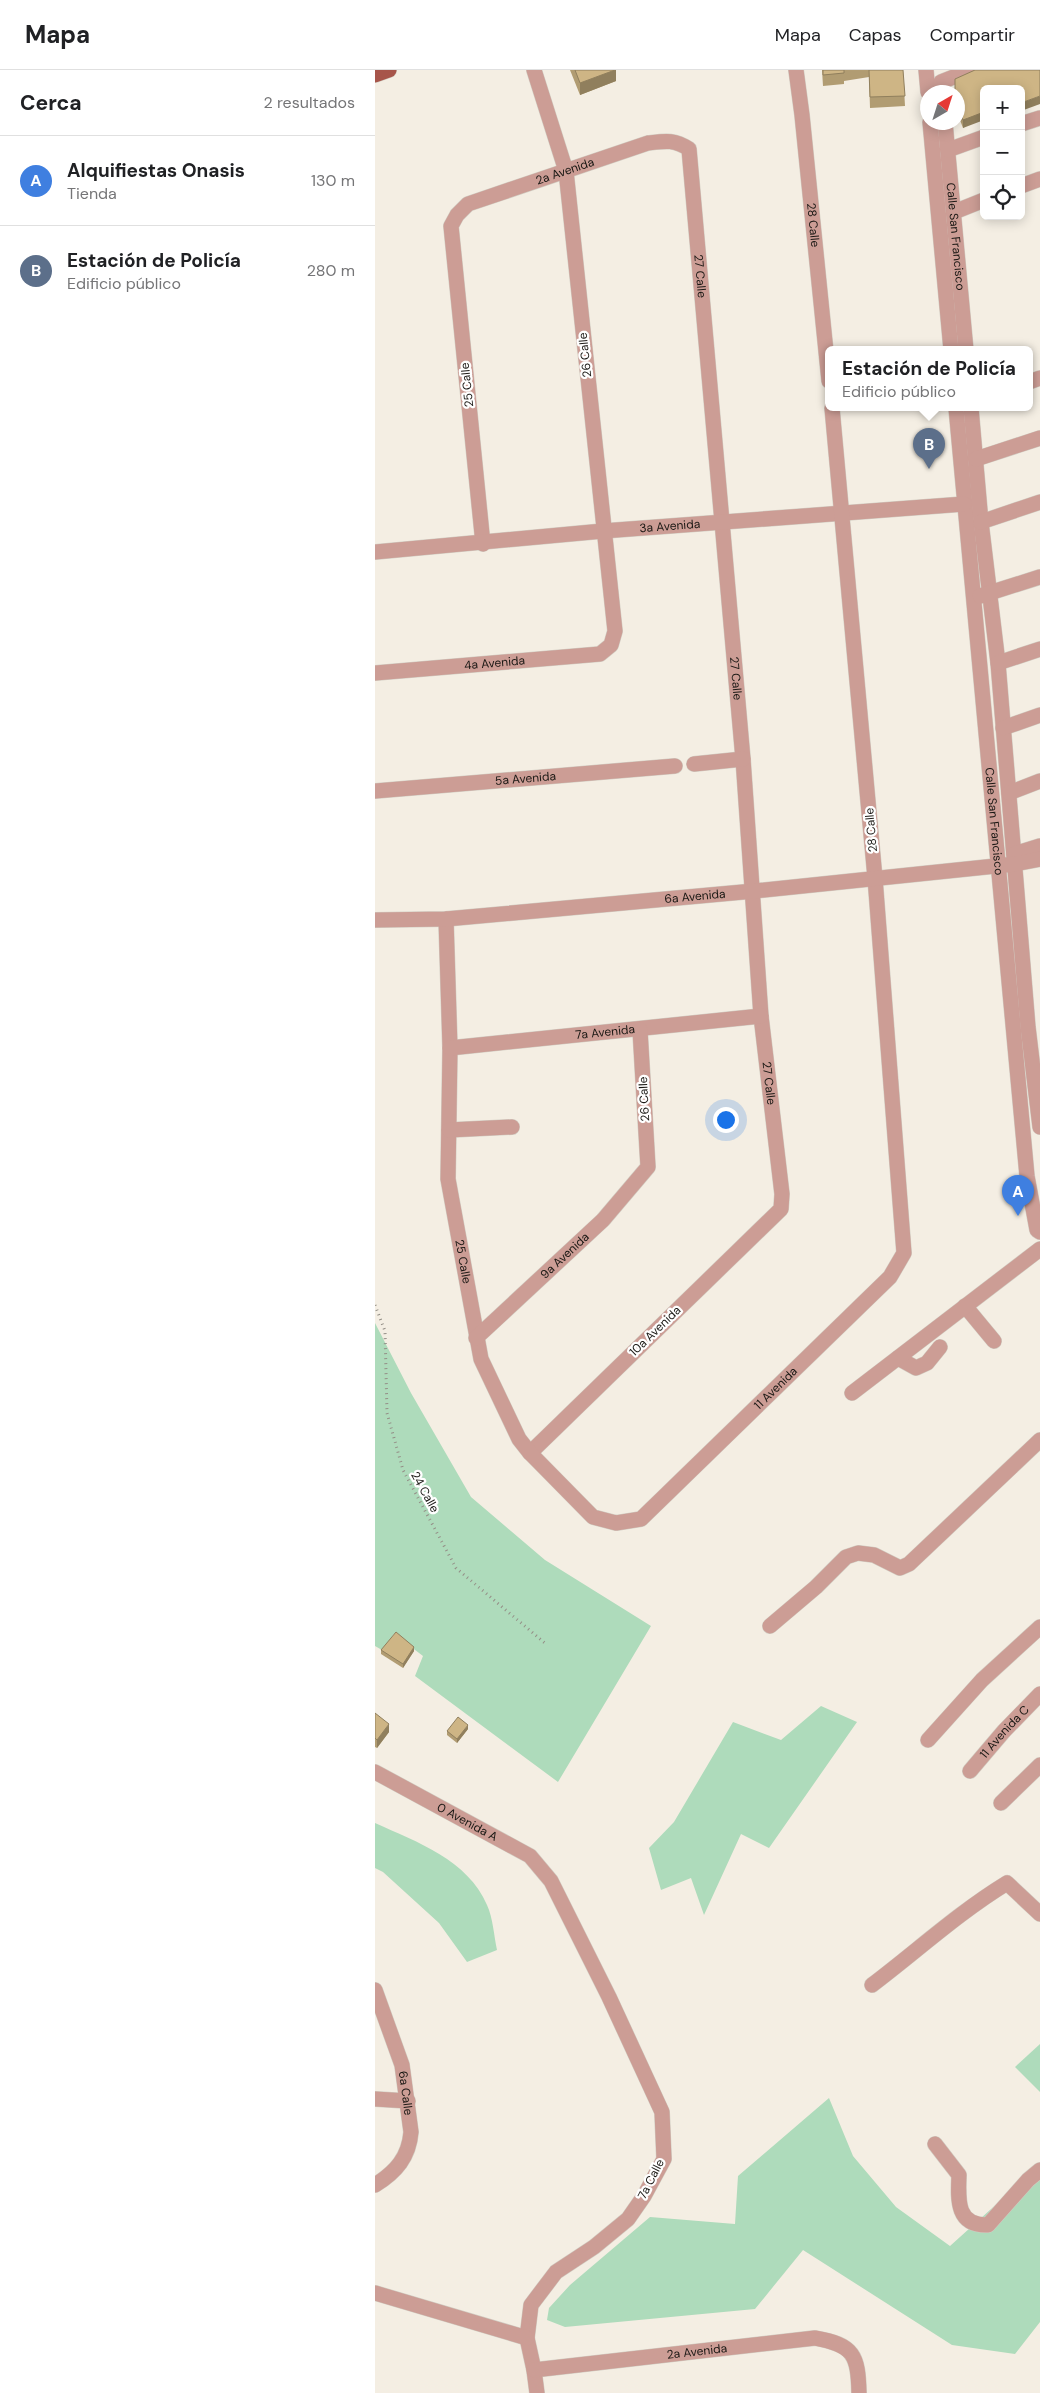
<!DOCTYPE html>
<html lang="es">
<meta charset="utf-8">
<style>
:root{--surface:#fff;--page:#f2f2f2;--text:#202124;--muted:#757577;--line:#e0e0e0;--accent:#757820}
body{margin:0;font-family:"DM Sans",sans-serif;background:var(--page);color:var(--text)}
.controls{position:absolute;right:15px;top:15px;display:grid;overflow:hidden;border-radius:8px;box-shadow:0 2px 12px #0003}
.controls button{width:45px;height:45px;display:grid;place-items:center;padding:0;border:0;border-bottom:1px solid var(--line);background:var(--surface);color:var(--text);font:25px sans-serif}
.compass{position:absolute;left:545px;top:15px;width:45px;height:45px;border-radius:50%;background:var(--surface);box-shadow:0 2px 12px #0003;rotate:39deg}
.you{position:absolute;left:350px;top:1049px;width:18px;height:18px;margin:-12px;border:4px solid #fff;border-radius:50%;background:#1a73e8;box-shadow:0 0 0 8px #1a73e833}
.badge{display:grid;place-items:center;width:32px;height:32px;border-radius:50%;background:var(--accent);color:#fff;font-size:16px;font-weight:700}
.pin{position:absolute;translate:-50% -41px;filter:drop-shadow(0 1px 2px #0008)}
.pin::after{content:'';position:absolute;top:26px;width:18px;height:15px;background:inherit;clip-path:polygon(0 0,100% 0,50% 100%)}
.popup{position:absolute;left:450px;top:276px;width:208px;height:65px;box-sizing:border-box;display:grid;place-content:center;border-radius:8px;background:var(--surface);filter:drop-shadow(0 1px 4px #0005);font-size:16px;white-space:nowrap;color:var(--muted)}
.popup b{font-size:19px;color:var(--text)}
.popup::after{content:'';position:absolute;left:50%;top:100%;margin-left:-10px;border:10px solid transparent;border-top-color:var(--surface)}
.list{margin:0;padding:0;list-style:none}
h2{display:flex;justify-content:space-between;align-items:center;height:65px;margin:0;padding:0 20px;font-size:21px}
h2 small{font-size:16px;font-weight:400;color:var(--muted)}
.list li{display:grid;grid-template-columns:32px 1fr auto;gap:15px;align-items:center;box-sizing:border-box;height:90px;padding:0 20px;border-top:1px solid var(--line)}
.list b{display:block;font-size:19px;white-space:nowrap}
.list p{margin:0;font-size:16px;white-space:nowrap;color:var(--muted)}
.list em{font-size:16px;font-style:normal;color:var(--muted)}
.icon{flex:none;width:28px;height:28px;fill:none;stroke:currentColor;stroke-width:2;stroke-linecap:round;stroke-linejoin:round}
.map{position:relative;flex:none;width:665px;height:2323px;overflow:hidden}
header{display:flex;align-items:center;gap:30px;box-sizing:border-box;height:70px;padding:0 25px;background:var(--surface);border-bottom:1px solid var(--line)}
header strong{font-size:24px}
nav{display:flex;gap:28px;margin-inline-start:auto;font-size:18px}
main{display:flex}
aside{flex:1;background:var(--surface)}
.map>svg:first-child{display:block}
</style>
<header>
<strong>Mapa</strong>
<nav><a>Mapa</a><a>Capas</a><a>Compartir</a></nav>
</header>
<main>
<aside>
<h2>Cerca<small>2 resultados</small></h2>
<ul class="list">
<li><span class="badge" style="background:#3f7fe0">A</span><div><b>Alquifiestas Onasis</b><p>Tienda</p></div><em>130 m</em></li>
<li><span class="badge" style="background:#5c6f8a">B</span><div><b>Estación de Policía</b><p>Edificio público</p></div><em>280 m</em></li>
</ul>
</aside>
<div class="map">
<svg width="665" height="2323" viewBox="0 0 665 2323">
<rect width="100%" height="100%" fill="#f4eee3"/>
<g fill="#aedbbb">
<path d="M 0,1253 L 36,1323 L 96,1427 L 170,1490 L 276,1556 L 183,1712 L 40,1606 L 48,1586 L 19,1564 L 7,1580 L 0,1576 Z"/>
<path d="M 446,1636 L 482,1652 L 394,1778 L 366,1764 L 329,1845 L 316,1808 L 286,1820 L 274,1778 L 299,1752 L 358,1652 L 406,1670 Z"/>
<path d="M 0,1753 C 42,1772 93,1790 112,1835 C 118,1848 119,1866 122,1880 L 92,1892 L 64,1853 L 8,1802 L 0,1798 Z"/>
<path d="M 665,1974 L 665,2022 L 640,1997 Z"/>
<path d="M 454,2028 L 478,2086 L 521,2137 L 575,2176 L 665,2095 L 665,2252 L 640,2284 L 577,2275 L 428,2180 L 380,2239 L 190,2257 L 172,2250 L 174,2238 L 195,2215 L 275,2147 L 360,2154 L 363,2106 Z"/>
</g>
<g fill="none" stroke-linecap="round" stroke-linejoin="round">
<g stroke="#d1ccc2" stroke-width="16">
<g id="minor">
<path id="s1" d="M 421,0 L 427,45 L 454,311"/>
<path d="M 551,0 L 553,22"/>
<path d="M 566,12 L 596,0"/>
<path d="M 555,52 L 576,280"/>
<path id="s2" d="M 570,52 L 591,280"/>
<path d="M 646,54 L 665,48"/>
<path d="M 573,80 L 609,67"/>
<path d="M 646,116 L 665,109"/>
<path d="M 579,142 L 609,130"/>
<path d="M 654,312 L 665,308"/>
<path id="s3" d="M 581,338 L 652,1106 L 662,1160 L 665,1162"/>
<path d="M 596,338 L 606,452 L 623,593 L 653,957 L 665,1057"/>
<path d="M 601,389 L 665,368"/>
<path d="M 606,452 L 665,432"/>
<path id="s4" d="M 108,474 L 76,156 L 82,145 L 93,134 L 273,73 C 290,71 299,69 314,79 L 368,689 L 386,946 L 407,1124 L 406,1139 L 155,1383"/>
<path id="s5" d="M 0,482 L 228,461 L 589,434"/>
<path d="M 605,526 L 665,507"/>
<path d="M 623,593 L 665,579"/>
<path id="s6" d="M 0,603 L 225,584 L 236,575 L 240,561 L 191,101 L 159,0"/>
<path d="M 628,658 L 665,645"/>
<path d="M 319,694 L 368,689"/>
<path id="s7" d="M 0,721 L 300,696"/>
<path d="M 634,723 L 665,711"/>
<path d="M 639,784 L 665,776"/>
<path id="s8" d="M 71,849 L 75,978 L 73,1109 L 106,1289 L 144,1369 L 155,1383 L 218,1447 L 241,1453 L 266,1449 L 515,1207 L 529,1183 L 500,808 L 457,338"/>
<path id="s9" d="M 0,850 L 71,849 L 379,821 L 640,794 L 665,789"/>
<path id="s10" d="M 75,978 L 386,946"/>
<path d="M 74,1060 L 137,1057"/>
<path d="M 590,1236 L 619,1271"/>
<path id="s11" d="M 101,1268 L 228,1150 L 273,1097 L 265,960"/>
<path d="M 523,1288 L 541,1298 L 552,1293 L 565,1277"/>
<path d="M 477,1323 L 665,1179"/>
<path d="M 395,1556 L 441,1517 L 471,1487 L 483,1483 L 499,1485 L 525,1498 L 534,1494 L 665,1370"/>
<path d="M 553,1670 L 607,1610 L 665,1557"/>
<path id="s12" d="M 595,1701 L 629,1661 L 665,1624"/>
<path id="s13" d="M 0,1702 L 155,1786 L 176,1811 L 234,1927 L 287,2042 L 289,2089 L 269,2126 L 253,2149 L 219,2177 L 181,2202 L 156,2235 L 152,2268 L 159,2300 L 162,2323"/>
<path d="M 626,1733 L 665,1695"/>
<path d="M 497,1915 C 542,1881 583,1843 632,1813 L 665,1844"/>
<path id="s14" d="M 0,1920 L 27,1995 L 36,2062 C 34,2087 21,2102 0,2115"/>
<path d="M 0,2029 L 33,2031"/>
<path d="M 560,2074 L 584,2105 C 583,2130 581,2156 613,2155 L 653,2110 L 665,2100"/>
<path d="M 0,2223 L 152,2268"/>
<path id="s15" d="M 159,2300 L 440,2268 C 479,2275 483,2285 484,2323"/>
</g>
</g>
<g stroke="#d1ccc2" stroke-width="16">
<path id="major" d="M 0,5 L 14,0"/>
</g>
<path stroke="#948f87" stroke-width="3" stroke-dasharray="1 4" stroke-linecap="butt" d="M 0,1235 L 10,1261 L 12,1343 L 28,1400 L 81,1498 L 171,1574"/>
<use href="#minor" stroke="#cc9d95" stroke-width="15"/>
<use href="#major" stroke="#a7554a" stroke-width="15"/>
</g>
<g fill="#b19c72">
<path d="M 195,0 L 241,0 L 241,11 L 205,25 Z"/>
<path d="M 447,0 L 528,0 L 530,36 L 495,38 L 494,7 L 469,11 L 469,14 L 448,16 Z"/>
<path d="M 646,19 L 588,58 L 582,42 L 582,22 Z"/>
<path d="M 6,1580 L 39,1581 L 28,1598 L 6,1584 Z"/>
<path d="M 0,1643 L 14,1662 L 2,1678 L 0,1677 Z"/>
<path d="M 93,1659 L 82,1673 L 72,1665 L 72,1661 Z"/>
</g>
<g fill="#907f5d">
<path d="M 240,0 L 241,0 L 241,11 L 205,25 L 205,13 Z"/>
<path d="M 665,26 L 665,34 L 646,41 L 646,33 Z"/>
<path d="M 609,42 L 609,50 L 588,58 L 588,50 Z"/>
<path d="M 39,1577 L 39,1581 L 28,1598 L 28,1594 Z"/>
<path d="M 14,1654 L 14,1662 L 2,1678 L 2,1670 Z"/>
<path d="M 93,1655 L 93,1659 L 82,1673 L 82,1669 Z"/>
</g>
<g fill="#ceb585" stroke="#907f5d">
<path d="M 200,0 L 240,0 L 205,13 Z"/>
<path d="M 448,0 L 469,0 L 469,3 L 448,5 Z"/>
<path d="M 494,0 L 528,0 L 530,26 L 495,27 Z"/>
<path d="M 600,0 L 665,0 L 665,26 L 646,33 L 646,19 L 609,19 L 609,42 L 588,50 L 582,34 L 582,22 L 580,22 L 580,9 Z"/>
<path d="M 21,1562 L 39,1577 L 28,1594 L 6,1580 Z"/>
<path d="M 0,1643 L 14,1654 L 2,1670 L 0,1668 Z"/>
<path d="M 83,1647 L 93,1655 L 82,1669 L 72,1661 Z"/>
</g>
<g text-anchor="middle" dominant-baseline="central" stroke-width="4.5" stroke-linejoin="round" paint-order="stroke">
<g font-size="12" fill="#1a1814" stroke="#fff">
<text stroke="none"><textPath href="#s4" startOffset="450">2a Avenida</textPath></text>
<text stroke="none"><textPath href="#s1" startOffset="156">28 Calle</textPath></text>
<text stroke="none"><textPath href="#s2" startOffset="115">Calle San Francisco</textPath></text>
<text stroke="none"><textPath href="#s4" startOffset="708">27 Calle</textPath></text>
<text transform="translate(210 285) rotate(-96)">26 Calle</text>
<text transform="translate(92 315) rotate(-96)">25 Calle</text>
<text stroke="none"><textPath href="#s5" startOffset="296">3a Avenida</textPath></text>
<text stroke="none"><textPath href="#s6" startOffset="120">4a Avenida</textPath></text>
<text stroke="none"><textPath href="#s4" startOffset="1112">27 Calle</textPath></text>
<text stroke="none"><textPath href="#s7" startOffset="151">5a Avenida</textPath></text>
<text stroke="none"><textPath href="#s3" startOffset="415">Calle San Francisco</textPath></text>
<text transform="translate(496 760) rotate(-95)">28 Calle</text>
<text stroke="none"><textPath href="#s9" startOffset="321">6a Avenida</textPath></text>
<text stroke="none"><textPath href="#s10" startOffset="156">7a Avenida</textPath></text>
<text stroke="none"><textPath href="#s4" startOffset="1518">27 Calle</textPath></text>
<text transform="translate(269 1029) rotate(-93)">26 Calle</text>
<text stroke="none"><textPath href="#s11" startOffset="121">9a Avenida</textPath></text>
<text stroke="none"><textPath href="#s8" startOffset="344">25 Calle</textPath></text>
<text transform="translate(280 1261) rotate(-44)">10a Avenida</text>
<text stroke="none"><textPath href="#s8" startOffset="876">11 Avenida</textPath></text>
<text transform="translate(50 1422) rotate(61)">24 Calle</text>
<text stroke="none"><textPath href="#s12" startOffset="52">11 Avenida C</textPath></text>
<text stroke="none"><textPath href="#s13" startOffset="105">0 Avenida A</textPath></text>
<text stroke="none"><textPath href="#s14" startOffset="108">6a Calle</textPath></text>
<text transform="translate(276 2109) rotate(-63)">7a Calle</text>
<text stroke="none"><textPath href="#s15" startOffset="164">2a Avenida</textPath></text>
</g>
</g>
</svg>
<div class="controls">
<button>+</button>
<button>−</button>
<button><svg class="icon" aria-label="locate" viewBox="0 0 24 24"><circle cx="12" cy="12" r="6"/><path d="M12 2v4M12 18v4M2 12h4M18 12h4"/></svg></button>
</div>
<svg class="compass" viewBox="-18 -18 36 36"><path d="M0-13l5 13h-10z" fill="#e53935"/><path d="M0 13l5-13h-10z" fill="#757577"/></svg>
<div class="you"></div>
<div class="pin badge" style="left:643px;top:1146px;background:#3f7fe0">A</div>
<div class="pin badge" style="left:554px;top:399px;background:#5c6f8a">B</div>
<div class="popup"><b>Estación de Policía</b>Edificio público</div>
</div>
</main>
